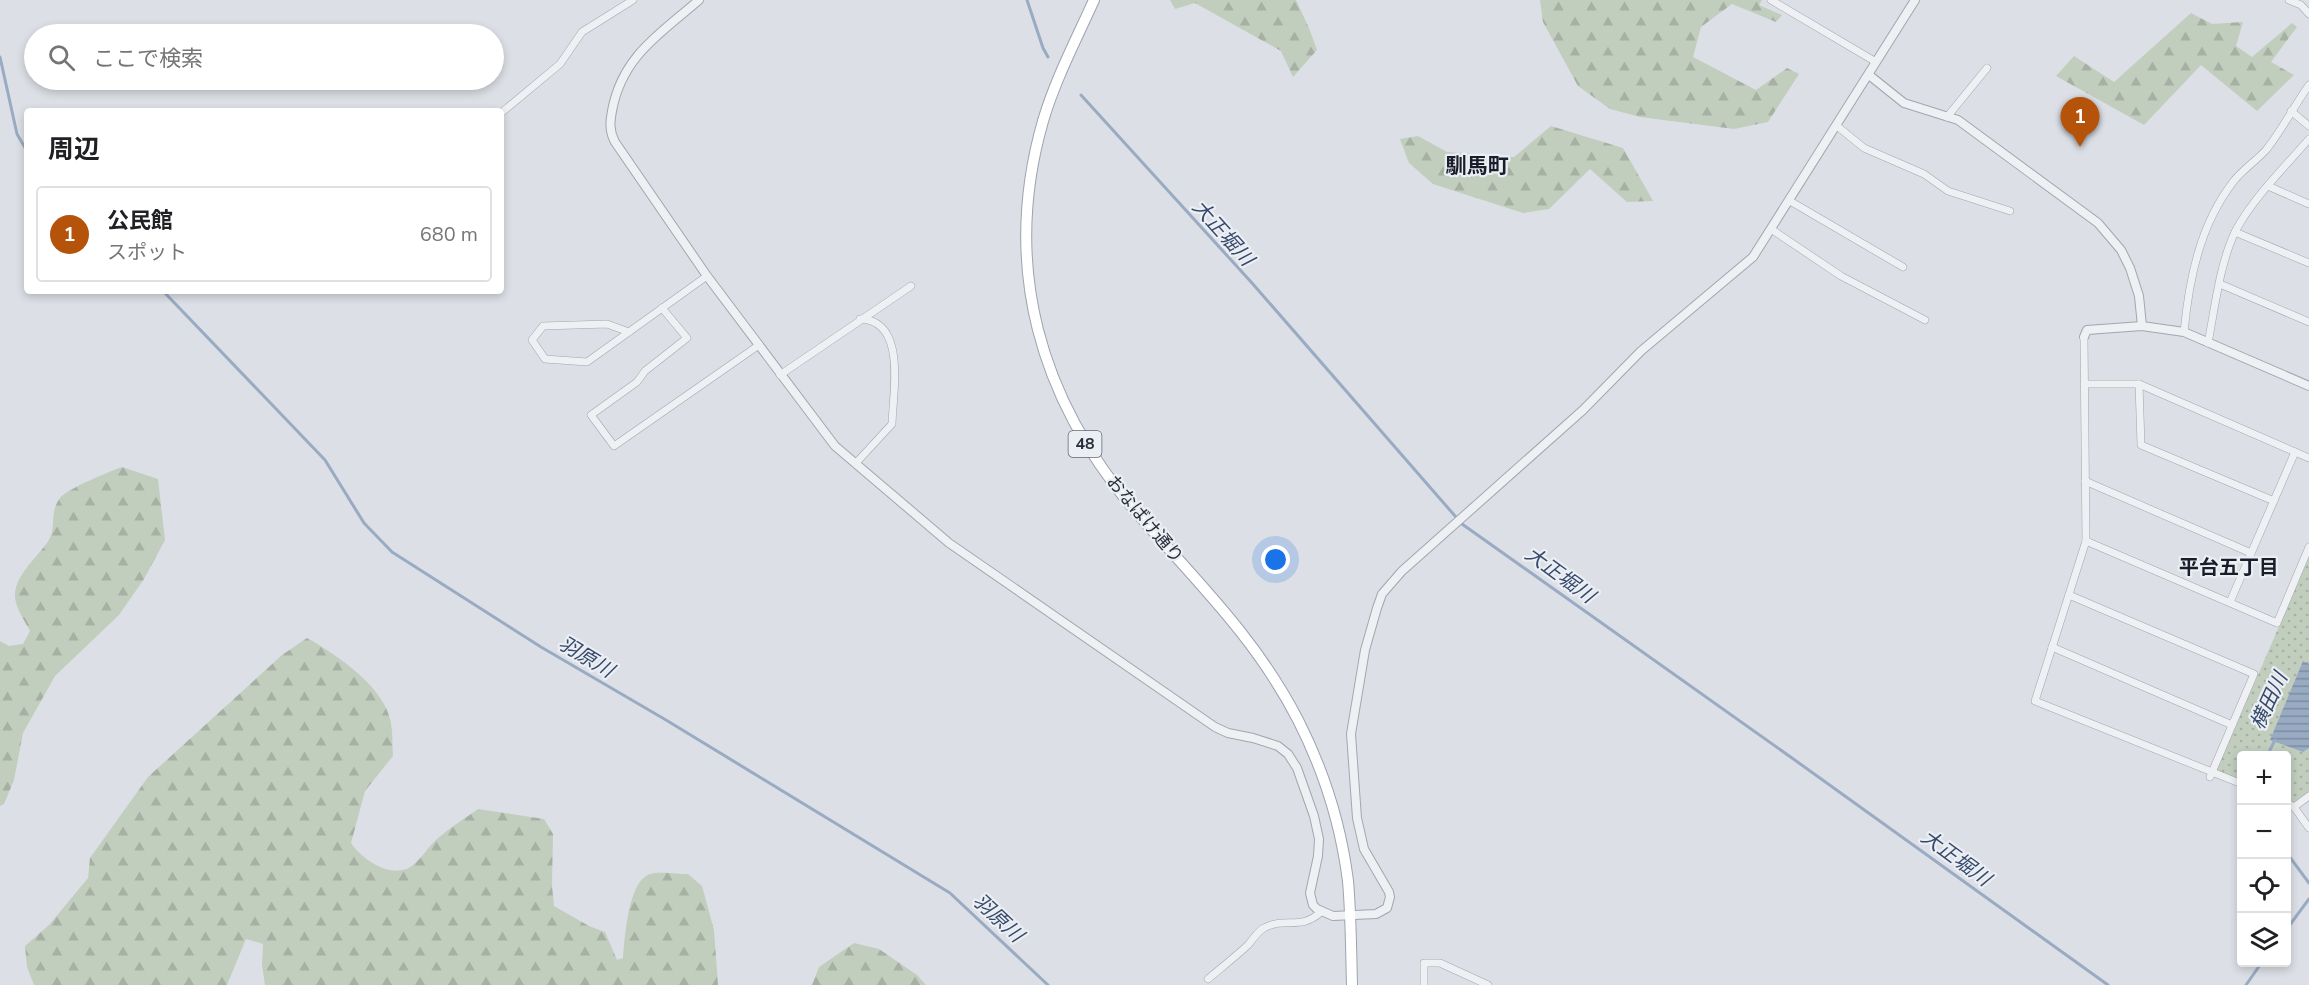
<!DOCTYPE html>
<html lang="ja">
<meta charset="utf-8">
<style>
:root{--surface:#fff;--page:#f6f6f6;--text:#202124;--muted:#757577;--line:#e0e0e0;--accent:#b45309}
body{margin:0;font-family:"Nunito Sans","Noto Sans JP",sans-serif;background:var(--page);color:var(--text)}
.controls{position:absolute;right:18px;bottom:18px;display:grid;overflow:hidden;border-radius:6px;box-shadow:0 3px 9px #0003}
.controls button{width:54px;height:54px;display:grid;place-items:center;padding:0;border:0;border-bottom:2px solid var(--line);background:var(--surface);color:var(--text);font:30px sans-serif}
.you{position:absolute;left:1276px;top:560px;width:21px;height:21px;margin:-15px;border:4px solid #fff;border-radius:50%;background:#1a73e8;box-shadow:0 0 0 9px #1a73e833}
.badge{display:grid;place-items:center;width:39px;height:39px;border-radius:50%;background:var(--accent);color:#fff;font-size:20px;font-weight:700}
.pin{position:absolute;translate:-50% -50px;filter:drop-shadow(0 2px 3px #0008)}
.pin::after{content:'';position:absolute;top:32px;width:21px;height:18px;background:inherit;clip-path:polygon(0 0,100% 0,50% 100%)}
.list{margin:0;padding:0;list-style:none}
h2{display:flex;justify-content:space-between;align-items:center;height:78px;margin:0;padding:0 24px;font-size:26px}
h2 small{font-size:20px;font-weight:400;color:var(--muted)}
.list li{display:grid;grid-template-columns:39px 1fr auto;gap:18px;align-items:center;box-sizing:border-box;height:96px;margin:0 12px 12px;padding:0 12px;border:2px solid var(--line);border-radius:6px}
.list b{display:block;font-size:22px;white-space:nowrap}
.list p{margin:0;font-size:20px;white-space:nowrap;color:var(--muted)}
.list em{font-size:20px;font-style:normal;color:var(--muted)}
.icon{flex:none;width:33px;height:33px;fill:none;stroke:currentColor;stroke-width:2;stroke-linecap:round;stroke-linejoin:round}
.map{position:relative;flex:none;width:2309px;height:985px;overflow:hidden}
.search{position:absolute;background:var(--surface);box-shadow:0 3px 9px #0003;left:24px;top:24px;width:480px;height:66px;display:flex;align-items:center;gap:15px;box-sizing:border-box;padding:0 21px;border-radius:33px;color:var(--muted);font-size:22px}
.panel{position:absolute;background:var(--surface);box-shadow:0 3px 9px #0003;left:24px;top:108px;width:480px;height:186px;border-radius:6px}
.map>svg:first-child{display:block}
</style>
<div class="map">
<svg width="2309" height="985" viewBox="0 0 2309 985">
<defs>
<pattern id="forest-firs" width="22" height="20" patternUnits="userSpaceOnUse" patternTransform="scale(1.5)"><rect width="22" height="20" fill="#c1cebe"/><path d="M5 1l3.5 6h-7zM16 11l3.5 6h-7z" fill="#a6b1a4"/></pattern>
<pattern id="park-dots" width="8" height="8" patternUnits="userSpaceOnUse" patternTransform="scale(1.5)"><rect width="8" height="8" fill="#c1cebe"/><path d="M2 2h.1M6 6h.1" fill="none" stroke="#a6b1a4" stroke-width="1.8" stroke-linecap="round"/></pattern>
<pattern id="water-rules" width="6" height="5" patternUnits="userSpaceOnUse" patternTransform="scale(1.5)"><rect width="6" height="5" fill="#99abc3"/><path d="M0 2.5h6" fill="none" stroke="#7d8c9f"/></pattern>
</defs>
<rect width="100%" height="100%" fill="#dcdfe5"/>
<g fill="url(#forest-firs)">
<path d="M 1170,0 L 1296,0 L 1309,28 L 1317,50 L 1293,77 L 1281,51 L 1195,3 L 1175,9 Z"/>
<path d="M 1540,0 L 1762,0 L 1759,5 L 1782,15 L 1776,22 L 1732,4 L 1701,27 L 1693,57 L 1756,90 L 1787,68 L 1799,74 L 1768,122 L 1734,129 L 1640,117 L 1610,109 L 1578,86 L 1543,22 Z"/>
<path d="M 2191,13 L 2212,24 L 2243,22 L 2236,46 L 2252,57 L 2292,23 L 2297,27 L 2271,62 L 2294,75 L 2257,111 L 2201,65 L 2144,125 L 2056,76 L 2074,56 L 2114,82 Z"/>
<path d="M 1551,126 L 1623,148 L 1653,201 L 1627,202 L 1590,169 L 1549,209 L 1523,213 L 1433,184 L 1409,163 L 1400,139 L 1418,136 L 1447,152 L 1514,157 Z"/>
<path d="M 122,467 L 158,479 L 165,540 L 144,579 L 119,615 L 55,676 L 23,733 L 14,780 L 4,804 L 0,806 L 0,641 L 9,646 L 23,644 L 30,631 C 25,621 16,609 15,597 C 14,574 40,556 50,538 C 56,527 49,513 60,498 C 68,488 109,472 122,467 Z"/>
<path d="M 307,638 C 337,655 385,687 391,723 C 393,734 392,745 393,756 L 365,791 L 351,843 C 362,860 395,882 414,864 C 423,857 428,847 436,840 C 449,828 464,819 478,809 L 544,819 L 553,834 L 552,886 L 554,906 L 589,926 L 605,932 L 617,960 L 623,958 C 625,938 628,881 650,874 C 658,871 679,874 688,874 L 702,886 L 714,930 L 718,985 L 265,985 L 262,965 L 263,944 L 246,939 L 227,985 L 34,985 L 27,967 L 25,946 L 49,925 L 88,878 L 90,858 L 148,777 L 282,655 Z"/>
<path d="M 854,943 L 879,949 L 917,975 L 926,985 L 812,985 L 819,967 Z"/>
</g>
<path fill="url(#park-dots)" d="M 2309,557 L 2309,796 L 2294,807 L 2287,803 L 2286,756 L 2242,756 L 2241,783 L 2216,772 Z"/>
<path fill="url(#water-rules)" d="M 2303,661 L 2309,664 L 2309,748 L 2303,752 L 2270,740 Z"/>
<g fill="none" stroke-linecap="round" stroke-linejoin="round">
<g stroke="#99abc3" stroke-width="3">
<path d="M 1027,0 L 1043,48 L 1048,57"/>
<path d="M 0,57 L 17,134 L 27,151"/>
<path d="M 1081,95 L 1252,283 L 1462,524 L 1792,758 L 2108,985"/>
<path d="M 163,291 L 325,460 L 364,523 L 392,552 L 541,647 L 666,720 L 950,893 L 1048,985"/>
<path d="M 2267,756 L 2275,740"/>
<path d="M 2242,816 L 2240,820 L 2242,821"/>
<path d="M 2286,852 L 2309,883"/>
<path d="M 2286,930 L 2309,899"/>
<path d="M 2246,985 L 2262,962"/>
</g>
<g stroke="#a2a6ae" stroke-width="8">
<g id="minor">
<path d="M 1771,0 L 1876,62"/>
<path d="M 2289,0 L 2301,5 L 2309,14"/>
<path d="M 2291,111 L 2309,126"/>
<path d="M 501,113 L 560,64 L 582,32 L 633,0"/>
<path d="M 1947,117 L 1987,68"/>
<path d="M 1837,126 L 1864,148 L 1924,174 L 1948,191 L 2010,211"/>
<path d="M 2268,186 L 2309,204"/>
<path d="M 1790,201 L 1903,267"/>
<path d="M 1771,229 L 1841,276 L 1925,320"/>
<path d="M 2235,232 L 2309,263"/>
<path d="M 2220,284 L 2309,322"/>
<path d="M 662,308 L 687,338 L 645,371 L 637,382 L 591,415 L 614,446 L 759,345"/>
<path d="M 629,332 L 607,324 L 543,326 L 532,340 L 545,359 L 587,362 L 707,276"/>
<path d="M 2184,332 C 2189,279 2200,225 2233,182 C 2242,170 2256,161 2266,150 C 2282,130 2294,106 2309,85"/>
<path d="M 2084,337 L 2086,541 L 2035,701 L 2242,784"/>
<path d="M 2208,343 C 2215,307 2220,262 2236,230 C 2254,197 2284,168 2309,139"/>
<path d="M 780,375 L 911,286"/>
<path d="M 2084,384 L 2139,384 L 2309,458"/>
<path d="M 2139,384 L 2141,445 L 2274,501"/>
<path d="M 856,463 L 892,424 C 893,391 907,320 860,319"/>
<path d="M 2085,481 L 2251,553"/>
<path d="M 2086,541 L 2277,623 L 2309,547"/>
<path d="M 2069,595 L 2254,674 L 2210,777"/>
<path d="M 2230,602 L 2295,452"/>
<path d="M 2052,647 L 2232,725"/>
<path d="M 2286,803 L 2294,807 L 2309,828"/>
<path d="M 2294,807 L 2309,796"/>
<path d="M 1208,979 C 1221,968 1235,957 1248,945 C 1253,939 1258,931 1264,928 C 1286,916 1300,931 1321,912"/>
<path d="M 1424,985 L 1424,963 L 1440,963 L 1488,985"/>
</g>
</g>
<g stroke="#a2a6ae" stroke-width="10">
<g id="tertiary">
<path d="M 699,0 C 660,34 622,56 612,111 C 610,122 609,131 615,142 L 707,276 L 835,446 L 949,543 L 1215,727 L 1228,733 L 1253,738 L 1278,746 L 1288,754 L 1297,768 L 1314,816 L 1319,839 L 1318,856 L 1310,893 L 1313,905 L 1317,909 L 1333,916 L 1376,914 L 1387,908 L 1390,897 L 1389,892 L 1364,849 L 1357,818 L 1351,734 L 1365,650 L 1377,608 L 1382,594 L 1402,571 L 1583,410 L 1641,351 L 1753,257 L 1915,0"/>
<path d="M 1869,75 L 1904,103 L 1958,120 L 2098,223 L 2121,250 L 2130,268 L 2139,296 L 2142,326"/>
<path d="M 2084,337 L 2087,330 L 2142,326 L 2184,332 L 2309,386"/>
</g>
</g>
<g stroke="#9ca3b0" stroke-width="12">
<path id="primary" d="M 1094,0 C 1076,40 1055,80 1043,121 C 1001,267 1040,400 1137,513 C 1196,581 1256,638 1298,720 C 1323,769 1341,826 1348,881 C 1351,915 1351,950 1352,985"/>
</g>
<use href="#minor" stroke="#eef0f4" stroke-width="7"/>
<use href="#tertiary" stroke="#eef0f4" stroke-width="8"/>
<use href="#primary" stroke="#fff" stroke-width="10"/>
</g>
<g text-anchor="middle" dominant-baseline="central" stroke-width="4.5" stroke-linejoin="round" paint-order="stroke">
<rect fill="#ebeef3" stroke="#626772" stroke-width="1.5" x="1068.5" y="431" width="33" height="26" rx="4.5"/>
<g font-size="16" font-weight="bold" fill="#272d3a">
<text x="1085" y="444">48</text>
</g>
<g font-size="18" fill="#272d3a" stroke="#ebeef3">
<text transform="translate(1145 519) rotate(50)">おなばけ通り</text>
</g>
<g font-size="20" font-style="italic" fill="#35496b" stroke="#ebeef3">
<text transform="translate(1223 233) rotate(48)">大正堀川</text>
<text transform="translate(1560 575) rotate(36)">大正堀川</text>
<text transform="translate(586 657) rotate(31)">羽原川</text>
<text transform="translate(2269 701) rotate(-65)">横田川</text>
<text transform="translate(1956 858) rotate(36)">大正堀川</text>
<text transform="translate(998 918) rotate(43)">羽原川</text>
</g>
<g font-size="20" font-weight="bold" fill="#191e2b" stroke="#ebeef3">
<text x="2229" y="567">平台五丁目</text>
</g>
<g font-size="21" font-weight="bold" fill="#191e2b" stroke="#ebeef3">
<text x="1477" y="166">馴馬町</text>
</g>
</g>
</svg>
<div class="controls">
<button>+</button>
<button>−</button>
<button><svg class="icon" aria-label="locate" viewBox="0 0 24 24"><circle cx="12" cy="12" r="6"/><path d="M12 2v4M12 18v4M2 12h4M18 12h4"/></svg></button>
<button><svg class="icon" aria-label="layers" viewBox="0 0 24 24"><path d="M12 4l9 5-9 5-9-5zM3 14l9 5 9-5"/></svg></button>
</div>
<div class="you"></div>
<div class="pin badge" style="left:2080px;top:147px">1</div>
<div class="search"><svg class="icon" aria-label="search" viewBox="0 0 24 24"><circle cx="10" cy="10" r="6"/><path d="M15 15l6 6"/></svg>ここで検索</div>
<section class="panel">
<h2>周辺<small></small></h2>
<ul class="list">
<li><span class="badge">1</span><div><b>公民館</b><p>スポット</p></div><em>680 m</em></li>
</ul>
</section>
</div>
